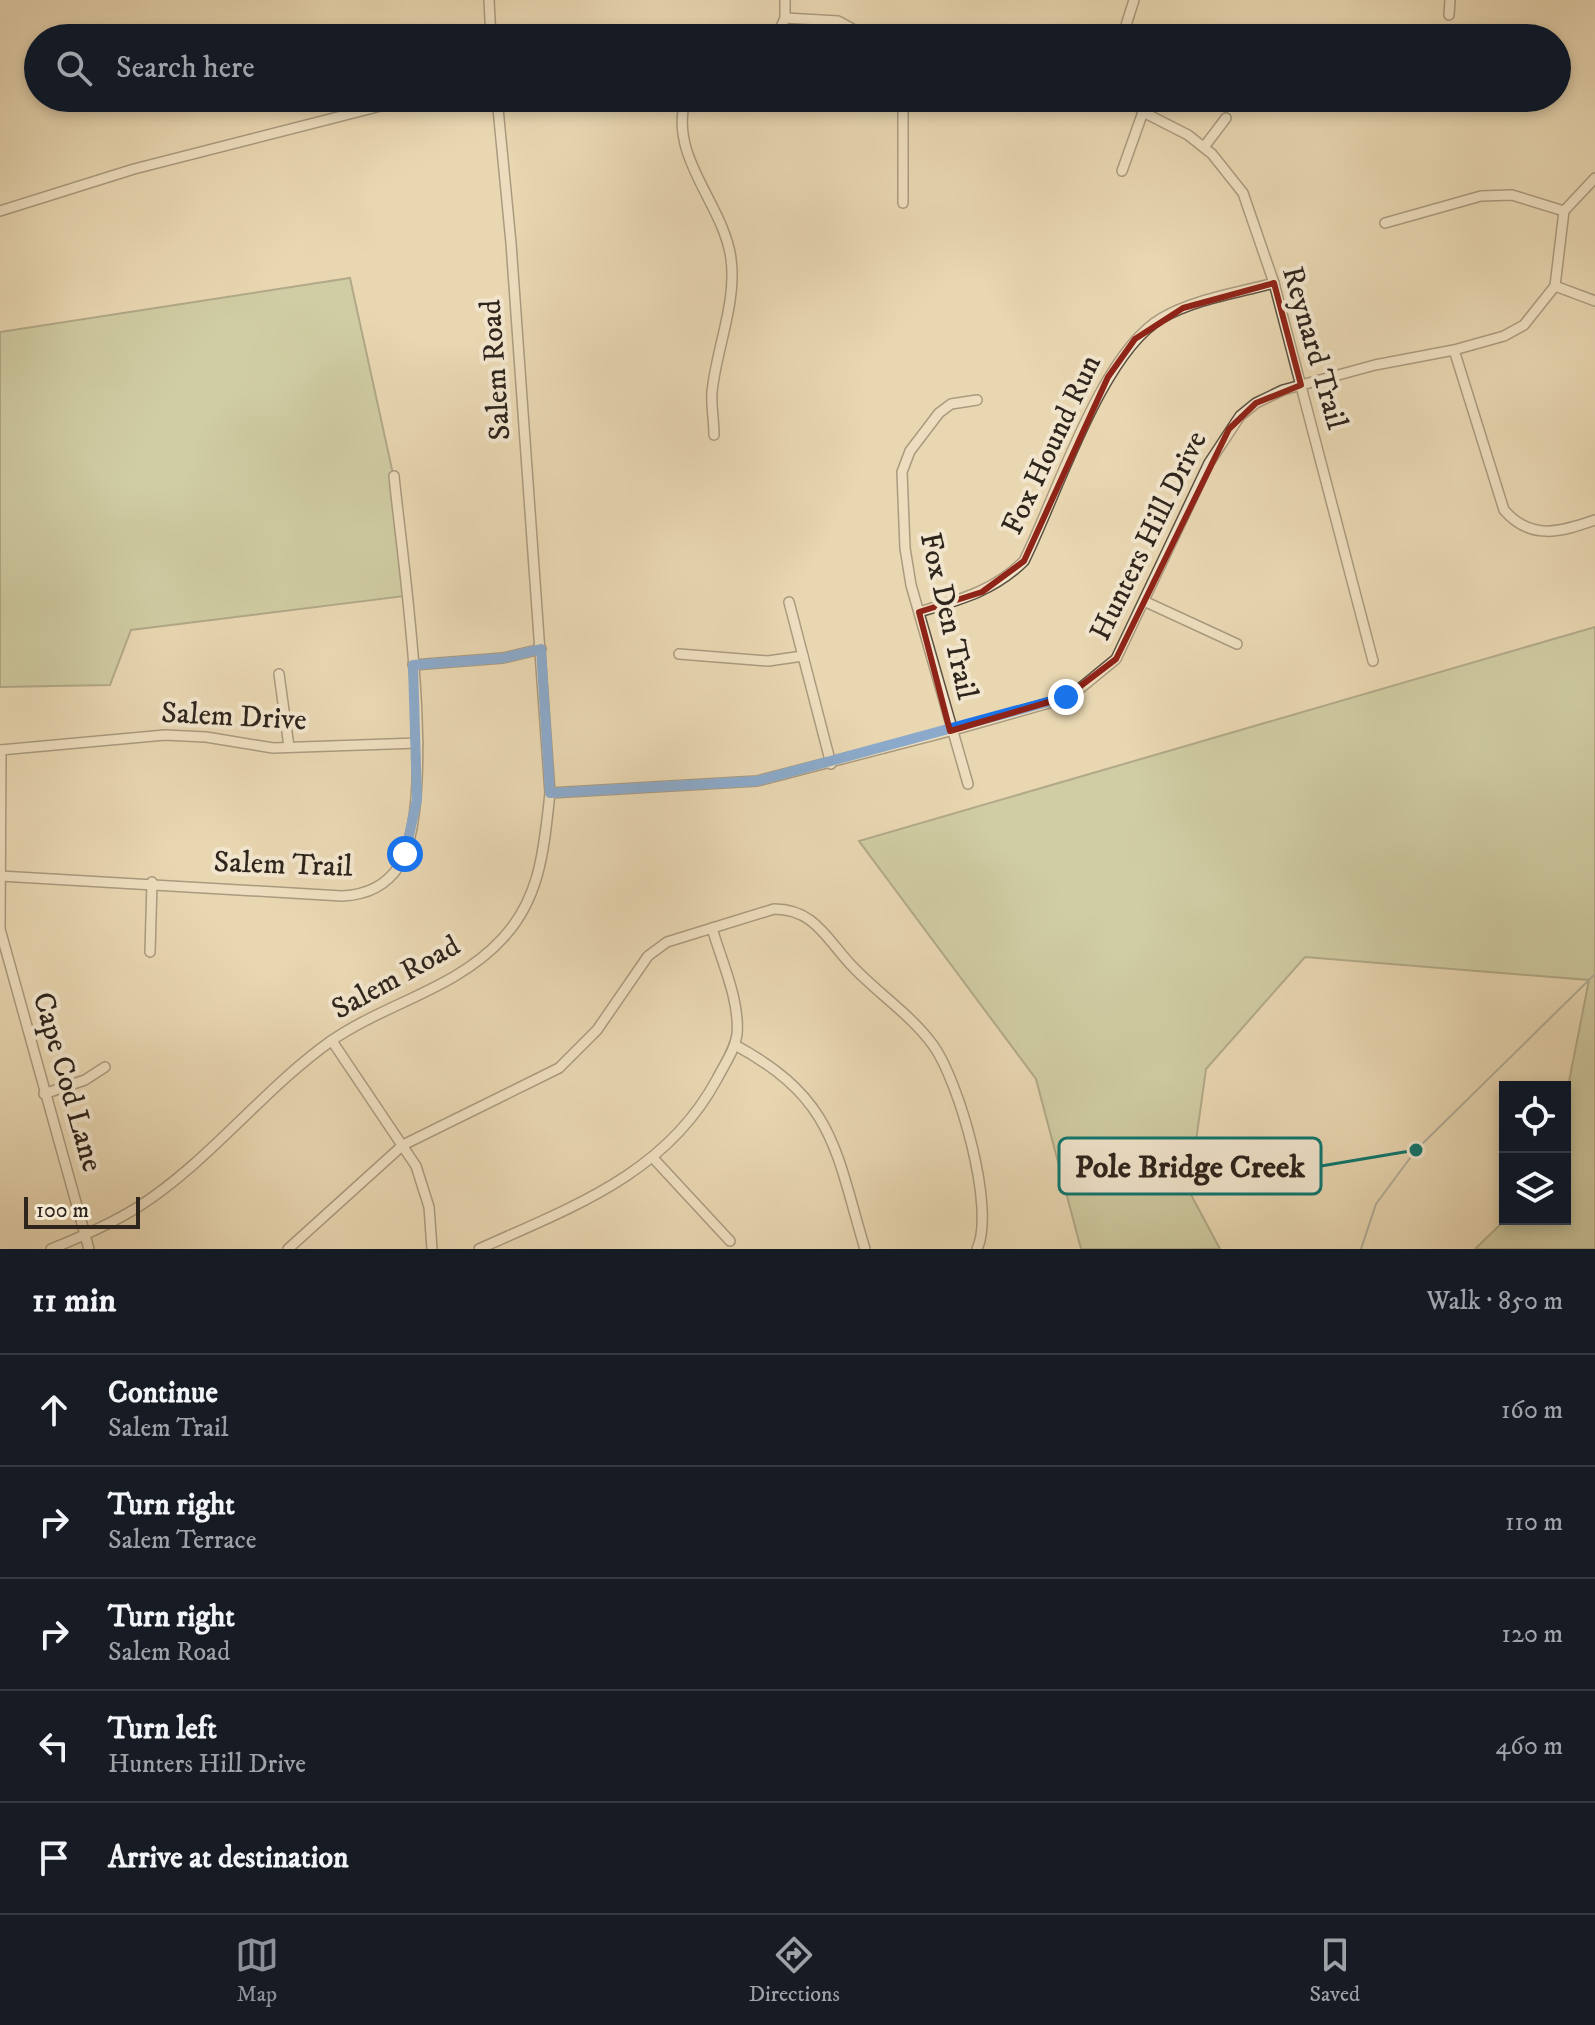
<!DOCTYPE html>
<meta charset="utf-8">
<style>
:root{--surface:#171b24;--page:#242831;--text:#f1f3f6;--muted:#9ea1a6;--line:#363941;--accent:#8c9099}
body{margin:0;font-family:"IM FELL DW Pica",serif;background:var(--page);color:var(--text)}
.controls{position:absolute;right:24px;bottom:24px;display:grid;overflow:hidden;border-radius:0px;box-shadow:0 4px 12px #0003}
.controls button{width:72px;height:72px;display:grid;place-items:center;padding:0;border:0;border-bottom:2px solid var(--line);background:var(--surface);color:var(--text);font:40px sans-serif}
.scale{position:absolute;left:24px;bottom:20px;width:116px;box-sizing:border-box;padding-left:8px;border:4px solid #2e251d;border-top:0;font-size:22px;line-height:28px;white-space:nowrap;color:#2e251d;-webkit-text-stroke:6px #f1e5cd;paint-order:stroke}
.stop{position:absolute;width:24px;height:24px;margin:-18px;border:6px solid #1a73e8;border-radius:50%;background:#fff}
.stop.end{background:#1a73e8;border-color:#fff;box-shadow:0 2px 8px #0008}
.list{margin:0;padding:0;list-style:none}
h2{display:flex;justify-content:space-between;align-items:center;height:104px;margin:0;padding:0 32px;font-size:34px}
h2 small{font-size:26px;font-weight:400;color:var(--muted)}
.list li{display:grid;grid-template-columns:52px 1fr auto;gap:24px;align-items:center;box-sizing:border-box;height:112px;padding:0 32px;border-top:2px solid var(--line)}
.list b{display:block;font-size:30px;white-space:nowrap}
.list p{margin:0;font-size:26px;white-space:nowrap;color:var(--muted)}
.list em{font-size:26px;font-style:normal;color:var(--muted)}
.icon{flex:none;width:44px;height:44px;fill:none;stroke:currentColor;stroke-width:2;stroke-linecap:round;stroke-linejoin:round}
.map{position:relative;flex:none;width:1595px;height:1249px;overflow:hidden}
.search{position:absolute;background:var(--surface);box-shadow:0 4px 12px #0003;left:24px;right:24px;top:24px;height:88px;display:flex;align-items:center;gap:20px;box-sizing:border-box;padding:0 28px;border-radius:44px;color:var(--muted);font-size:30px}
.sheet{height:664px;background:var(--surface)}
nav{display:flex;justify-content:space-around;align-items:center;box-sizing:border-box;height:112px;border-top:2px solid var(--line);background:var(--surface);font-size:22px;color:var(--muted)}
nav a{display:grid;justify-items:center;gap:4px}
nav .on{color:var(--accent)}
.map>svg:first-child{display:block}
</style>
<div class="map">
<svg width="1595" height="1249" viewBox="0 0 1595 1249">
<rect width="100%" height="100%" fill="#e9d7b2"/>
<filter id="stains"><feTurbulence type="fractalNoise" baseFrequency=".0025" numOctaves="4"/><feColorMatrix values="0 0 0 0 .2 0 0 0 0 .09 0 0 0 0 .02 0 0 0 .5 -.17"/></filter>
<radialGradient id="worn" r=".72"><stop offset=".6" stop-color="#630" stop-opacity="0"/><stop offset="1" stop-color="#630" stop-opacity=".3"/></radialGradient>
<g fill="#b1bf90" stroke="#707256" stroke-width="2">
<path d="M 350,278 L 393,474 L 405,596 L 131,630 L 110,685 L 0,687 L 0,332 Z"/>
<path d="M 1595,627 L 1595,1249 L 1475,1249 L 1506,1219 L 1565,1219 L 1565,1102 L 1589,980 L 1305,957 L 1206,1069 L 1189,1191 L 1220,1249 L 1081,1249 L 1036,1079 L 859,841 Z"/>
</g>
<g fill="none" stroke-linecap="round" stroke-linejoin="round">
<path stroke="#717c7a" stroke-width="2" d="M 1361,1249 L 1376,1204 L 1416,1150 L 1595,974"/>
<g stroke="#5d5242" stroke-width="12">
<g id="minor">
<path d="M 489,0 L 491,38"/>
<path d="M 1449,15 L 1450,0"/>
<path d="M 785,18 L 838,21 L 869,38"/>
<path d="M 776,38 L 785,18 L 785,0"/>
<path d="M 1122,38 L 1134,0"/>
<path d="M 686,98 C 667,156 724,204 731,259 C 737,302 716,350 712,392 C 711,406 714,421 714,435"/>
<path d="M 903,98 L 903,203"/>
<path d="M 1132,98 L 1143,112 L 1188,135 L 1212,154 L 1243,193 L 1274,283 L 1373,661"/>
<path d="M 1204,147 L 1226,118"/>
<path d="M 1122,171 L 1143,112"/>
<path d="M 0,211 L 134,169 L 412,98"/>
<path d="M 1385,223 L 1481,196 L 1512,195 L 1564,211"/>
<path d="M 1555,286 L 1595,301"/>
<path d="M 1454,350 L 1504,510 C 1531,541 1561,532 1595,520"/>
<path d="M 789,602 L 831,764"/>
<path d="M 1146,602 L 1237,644"/>
<path d="M 919,612 C 959,600 994,591 1024,561 C 1057,495 1101,353 1162,318 C 1195,299 1237,293 1274,283"/>
<path d="M 679,654 L 768,661 L 803,656"/>
<path d="M 413,665 L 503,658 L 541,649"/>
<path d="M 279,674 L 289,747"/>
<path d="M 0,750 L 165,735 L 206,737 L 273,748 L 418,743"/>
<path d="M 1,750 L 0,929 L 89,1249"/>
<path d="M 968,784 L 911,585 L 905,548 L 902,472 L 910,451 L 939,413 L 951,404 L 977,400"/>
<path d="M 550,793 L 757,781 L 950,731 L 1056,701 L 1077,691 L 1116,659 L 1209,463 L 1240,416 L 1256,403 L 1283,390 L 1375,365 L 1454,350 L 1504,336 L 1524,325 L 1555,286 L 1564,211 L 1595,178"/>
<path d="M 0,876 L 342,896 C 365,895 386,886 399,866 C 440,800 402,559 394,476"/>
<path d="M 150,952 L 152,882"/>
<path d="M 332,1041 L 416,1166 L 429,1207 L 432,1249"/>
<path d="M 735,1045 C 835,1099 835,1150 865,1249"/>
<path d="M 44,1094 L 85,1080 L 105,1067"/>
<path d="M 654,1159 L 730,1241"/>
<path d="M 51,1249 C 81,1237 111,1224 138,1207 C 210,1161 262,1090 331,1041 C 386,1003 456,989 502,939 C 541,898 544,847 550,793 L 511,243 L 497,98"/>
<path d="M 288,1249 L 403,1145 L 559,1068 L 597,1030 L 648,956 L 667,942 L 774,909 C 816,909 828,942 854,968 C 879,994 911,1015 933,1045 C 959,1081 996,1209 977,1249"/>
<path d="M 479,1249 C 572,1207 666,1174 717,1079 C 724,1065 735,1050 737,1034 C 740,1000 721,960 712,928"/>
</g>
</g>
<use href="#minor" stroke="#f1e5cd" stroke-width="9"/>
</g>
<g fill="none" stroke-linecap="round" stroke-linejoin="round">
<path stroke="#1a73e8" stroke-width="10" d="M 405,854 L 417,799 L 413,665 L 503,658 L 541,649 L 550,793 L 757,781 L 1066,697"/>
</g>
<path d="M0 0H1595V1249H0ZM 1274,283 L 1301,385 L 1256,403 L 1229,429 L 1116,659 L 1066,697 L 950,731 L 919,612 L 982,592 L 1024,561 L 1108,377 L 1135,339 L 1183,308 Z" fill="#e9d7b2" fill-opacity=".55" fill-rule="evenodd"/>
<path fill="none" stroke="#8f2418" stroke-width="6" stroke-linejoin="round" d="M 1274,283 L 1301,385 L 1256,403 L 1229,429 L 1116,659 L 1066,697 L 950,731 L 919,612 L 982,592 L 1024,561 L 1108,377 L 1135,339 L 1183,308 Z"/>
<g text-anchor="middle" dominant-baseline="central" stroke-width="8" stroke-linejoin="round" paint-order="stroke">
<g font-size="30" fill="#2e251d" stroke="#f1e5cd">
<text transform="translate(1314 348) rotate(74)">Reynard Trail</text>
<text transform="translate(496 370) rotate(-94)">Salem Road</text>
<text transform="translate(1052 445) rotate(-65)">Fox Hound Run</text>
<text transform="translate(1149 536) rotate(-64)">Hunters Hill Drive</text>
<text transform="translate(948 616) rotate(77)">Fox Den Trail</text>
<text transform="translate(234 717) rotate(3)">Salem Drive</text>
<text transform="translate(283 865) rotate(2)">Salem Trail</text>
<text transform="translate(396 978) rotate(-29)">Salem Road</text>
<text transform="translate(67 1082) rotate(74)">Cape Cod Lane</text>
</g>
</g>
<path fill="none" stroke="#0f766e" stroke-width="3" d="M1416 1150L1321 1166"/>
<circle fill="#0f766e" stroke="#f1e5cd" stroke-width="3" cx="1416" cy="1150" r="8"/>
<rect fill="#f1e5cd" stroke="#0f766e" stroke-width="3" x="1059" y="1138" width="262" height="56" rx="8"/>
<g font-size="32" text-anchor="middle" font-weight="bold" fill="#2e251d">
<text x="1190" y="1177">Pole Bridge Creek</text>
</g>
<rect width="100%" height="100%" filter="url(#stains)"/>
<rect width="100%" height="100%" fill="url(#worn)"/>
</svg>
<div class="controls">
<button><svg class="icon" aria-label="locate" viewBox="0 0 24 24"><circle cx="12" cy="12" r="6"/><path d="M12 2v4M12 18v4M2 12h4M18 12h4"/></svg></button>
<button><svg class="icon" aria-label="layers" viewBox="0 0 24 24"><path d="M12 4l9 5-9 5-9-5zM3 14l9 5 9-5"/></svg></button>
</div>
<div class="scale">100 m</div>
<div class="stop" style="left:405px;top:854px"></div>
<div class="stop end" style="left:1066px;top:697px"></div>
<div class="search"><svg class="icon" aria-label="search" viewBox="0 0 24 24"><circle cx="10" cy="10" r="6"/><path d="M15 15l6 6"/></svg>Search here</div>
</div>
<section class="sheet">
<h2>11 min<small>Walk · 850 m</small></h2>
<ul class="list">
<li><svg class="icon" aria-label="ahead" viewBox="0 0 24 24"><path d="M12 20V5M6 11l6-6 6 6"/></svg><div><b>Continue</b><p>Salem Trail</p></div><em>160 m</em></li>
<li><svg class="icon" aria-label="right" viewBox="0 0 24 24"><path d="M7 20v-9h11M14 6l5 5-5 5"/></svg><div><b>Turn right</b><p>Salem Terrace</p></div><em>110 m</em></li>
<li><svg class="icon" aria-label="right" viewBox="0 0 24 24"><path d="M7 20v-9h11M14 6l5 5-5 5"/></svg><div><b>Turn right</b><p>Salem Road</p></div><em>120 m</em></li>
<li><svg class="icon" aria-label="left" viewBox="0 0 24 24"><path d="M17 20v-9H6M10 6l-5 5 5 5"/></svg><div><b>Turn left</b><p>Hunters Hill Drive</p></div><em>460 m</em></li>
<li><svg class="icon" aria-label="arrive" viewBox="0 0 24 24"><path d="M6 21V4h12l-3 4 3 4H6"/></svg><div><b>Arrive at destination</b></div></li>
</ul>
</section>
<nav>
<a class="on"><svg class="icon" aria-label="map" viewBox="0 0 24 24"><path d="M3 6l6-2 6 2 6-2v14l-6 2-6-2-6 2zM9 4v14M15 6v14"/></svg>Map</a>
<a><svg class="icon" aria-label="directions" viewBox="0 0 24 24"><path d="M12 3l9 9-9 9-9-9zM9 14v-3h6M13 9l2 2-2 2"/></svg>Directions</a>
<a><svg class="icon" aria-label="saved" viewBox="0 0 24 24"><path d="M7 4h10v16l-5-4-5 4z"/></svg>Saved</a>
</nav>
